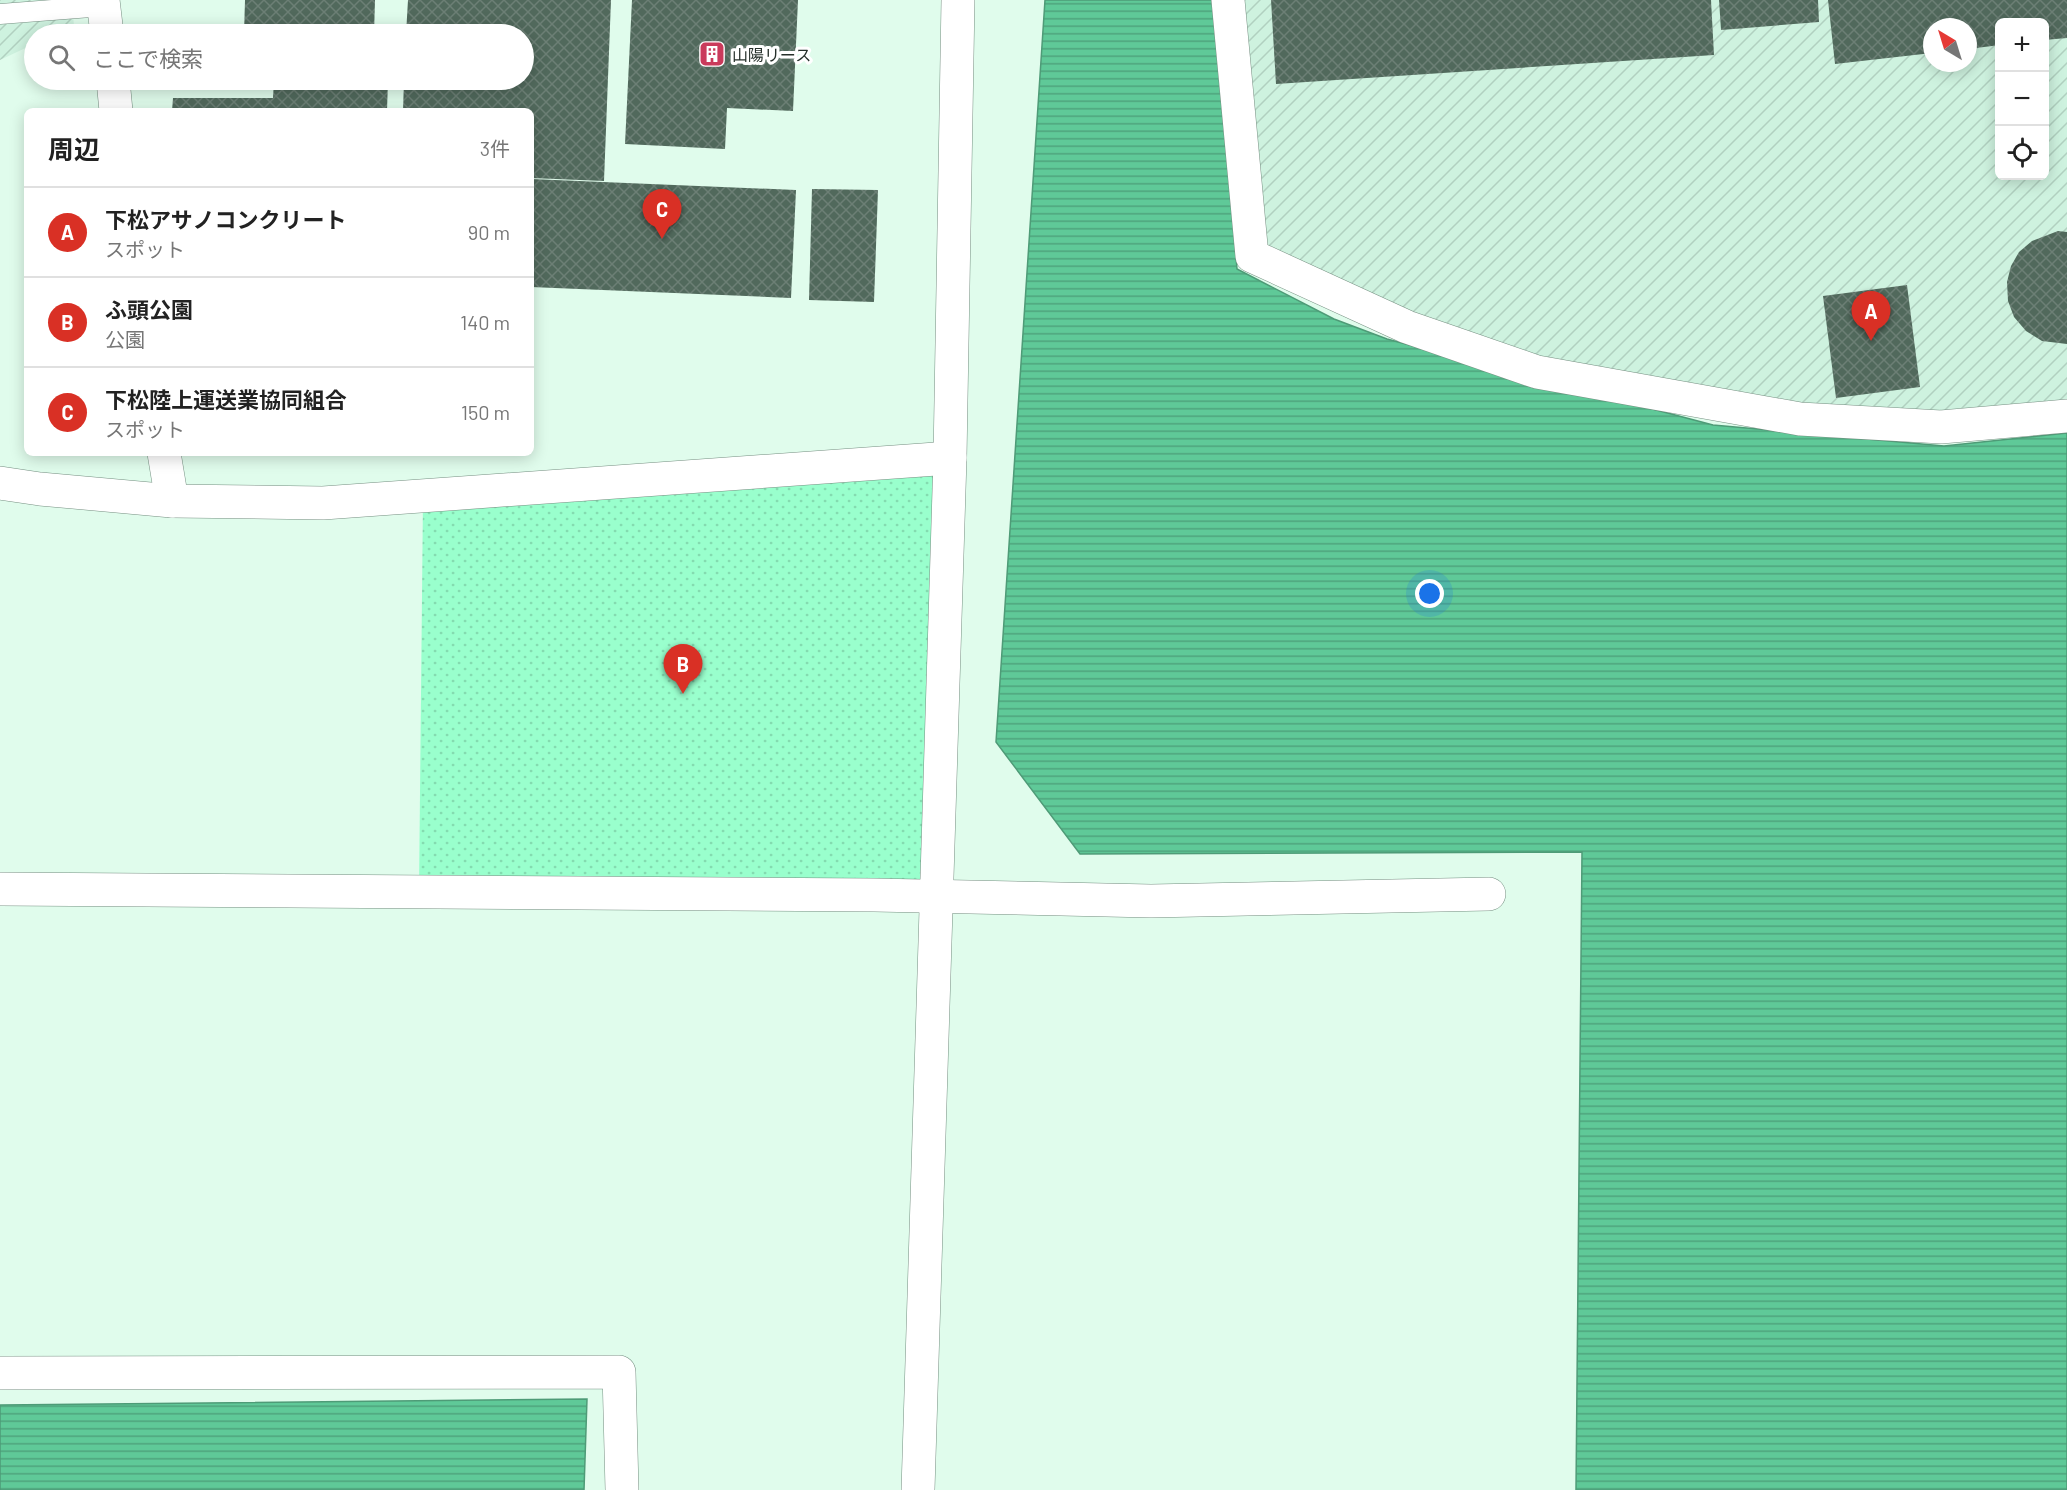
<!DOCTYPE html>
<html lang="ja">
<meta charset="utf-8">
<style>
:root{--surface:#fff;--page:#f6f6f6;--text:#222;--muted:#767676;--line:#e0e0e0;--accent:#d93025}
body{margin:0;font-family:Barlow,"Noto Sans JP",sans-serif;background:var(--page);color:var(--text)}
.controls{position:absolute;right:18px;top:18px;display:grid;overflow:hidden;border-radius:9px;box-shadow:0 3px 15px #0003}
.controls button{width:54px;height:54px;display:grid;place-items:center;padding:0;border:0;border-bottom:2px solid var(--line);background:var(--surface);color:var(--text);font:30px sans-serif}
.compass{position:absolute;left:1923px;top:18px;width:54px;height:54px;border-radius:50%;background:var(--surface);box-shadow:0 3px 15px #0003;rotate:322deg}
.you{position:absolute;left:1430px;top:594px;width:21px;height:21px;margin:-15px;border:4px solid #fff;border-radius:50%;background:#1a73e8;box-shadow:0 0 0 9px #1a73e833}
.badge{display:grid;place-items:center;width:39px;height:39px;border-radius:50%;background:var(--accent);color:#fff;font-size:20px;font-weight:700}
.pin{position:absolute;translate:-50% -50px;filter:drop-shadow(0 2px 3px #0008)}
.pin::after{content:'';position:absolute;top:32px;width:21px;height:18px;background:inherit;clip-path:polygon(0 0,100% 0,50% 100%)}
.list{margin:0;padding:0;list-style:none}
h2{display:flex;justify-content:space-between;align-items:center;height:78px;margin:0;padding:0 24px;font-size:26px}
h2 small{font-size:20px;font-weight:400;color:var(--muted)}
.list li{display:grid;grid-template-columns:39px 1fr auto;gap:18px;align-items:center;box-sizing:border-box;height:90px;padding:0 24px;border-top:2px solid var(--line)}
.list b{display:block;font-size:22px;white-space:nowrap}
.list p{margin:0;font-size:20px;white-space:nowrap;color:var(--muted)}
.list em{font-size:20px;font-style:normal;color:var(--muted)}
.icon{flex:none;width:33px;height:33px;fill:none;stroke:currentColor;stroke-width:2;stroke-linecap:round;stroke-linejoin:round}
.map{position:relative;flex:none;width:2067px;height:1490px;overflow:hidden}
.search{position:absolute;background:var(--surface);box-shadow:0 3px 15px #0003;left:24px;top:24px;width:510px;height:66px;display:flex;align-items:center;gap:15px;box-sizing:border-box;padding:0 21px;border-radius:33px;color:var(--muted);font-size:22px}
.panel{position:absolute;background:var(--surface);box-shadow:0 3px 15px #0003;left:24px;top:108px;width:510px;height:348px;border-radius:9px}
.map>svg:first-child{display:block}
</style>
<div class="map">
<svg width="2067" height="1490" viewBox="0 0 2067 1490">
<defs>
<pattern id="industrial-furrows" width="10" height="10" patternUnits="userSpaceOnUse" patternTransform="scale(1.5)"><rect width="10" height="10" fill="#cef2df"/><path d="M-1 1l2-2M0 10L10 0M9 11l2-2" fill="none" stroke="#b1d0c0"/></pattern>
<pattern id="park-dots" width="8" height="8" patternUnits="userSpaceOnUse" patternTransform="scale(1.5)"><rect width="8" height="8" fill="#99ffcd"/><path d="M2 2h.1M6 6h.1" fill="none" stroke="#84dbb0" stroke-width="1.8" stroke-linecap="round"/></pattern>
<pattern id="water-rules" width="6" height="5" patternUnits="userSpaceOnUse" patternTransform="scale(1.5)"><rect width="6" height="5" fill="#5fc998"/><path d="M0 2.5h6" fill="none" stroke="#4ea47c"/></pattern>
<pattern id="building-cross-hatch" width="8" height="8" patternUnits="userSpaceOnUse" patternTransform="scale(1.5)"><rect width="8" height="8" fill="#51695c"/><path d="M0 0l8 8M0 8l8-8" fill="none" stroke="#6c7f75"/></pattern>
</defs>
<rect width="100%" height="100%" fill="#e0fcec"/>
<g fill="url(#industrial-furrows)" fill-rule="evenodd">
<path d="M 0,0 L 72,0 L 74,27 L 57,34 L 34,34 L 34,44 L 0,60 Z"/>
<path d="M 1228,0 L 2067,0 L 2067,416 L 1941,427 L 1537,372 L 1252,256 ZM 2000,22 L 2044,22 L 2044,176 L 2000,176 ZM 1932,27 L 1968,27 L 1968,63 L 1932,63 Z"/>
</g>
<path fill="url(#park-dots)" d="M 950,458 L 941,892 L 419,891 L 423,498 Z"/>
<g fill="url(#water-rules)" stroke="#4e9b77" stroke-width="1.5">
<path d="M 1045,0 L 1216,0 L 1237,269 L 1334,319 L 1387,339 L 1713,425 L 1944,446 L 2067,433 L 2067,1490 L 1576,1490 L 1582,852 L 1080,854 L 996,742 Z"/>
<path d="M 587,1399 L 584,1490 L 0,1490 L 0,1405 Z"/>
</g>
<g fill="url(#building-cross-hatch)">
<path d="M 245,0 L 375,0 L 374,34 L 244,34 Z"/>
<path d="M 408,0 L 611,0 L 604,181 L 531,178 L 531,111 L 403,111 L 404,80 L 524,80 L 524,34 L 406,34 Z"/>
<path d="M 632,0 L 798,0 L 793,111 L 727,108 L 725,149 L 625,144 Z"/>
<path d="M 1271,0 L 1711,0 L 1714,55 L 1276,84 Z"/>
<path d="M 1719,0 L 1818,0 L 1819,22 L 1721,30 Z"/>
<path d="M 1828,0 L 2067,0 L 2067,38 L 2044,40 L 2044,22 L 2000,22 L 2000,45 L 1968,49 L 1968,27 L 1932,27 L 1932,53 L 1835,64 Z"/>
<path d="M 274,80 L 388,80 L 387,111 L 172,111 L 173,98 L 273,98 Z"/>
<path d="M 531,179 L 796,190 L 791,298 L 531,287 Z"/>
<path d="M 812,189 L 878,190 L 874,302 L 809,300 Z"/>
<path d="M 2058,231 L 2067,232 L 2067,344 L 2042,341 L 2026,331 L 2014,317 L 2008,301 L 2007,282 L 2011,266 L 2019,252 L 2032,241 Z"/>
<path d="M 1907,285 L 1920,387 L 1836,398 L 1823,296 Z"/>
</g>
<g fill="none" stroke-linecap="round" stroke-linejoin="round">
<g stroke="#769082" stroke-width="21">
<path id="lane" d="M 0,14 L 104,6"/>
</g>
<g stroke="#769082" stroke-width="34">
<g id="street">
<path d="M 103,0 L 107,34"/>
<path d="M 1228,0 L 1252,256 L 1407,327 L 1537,372 L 1800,419 L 1941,427 L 2067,416"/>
<path d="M 113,80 L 116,111"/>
<path d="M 164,453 L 172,501"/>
<path d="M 0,483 L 40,489 L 172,501 L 323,503 L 950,458"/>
<path d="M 0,1373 L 619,1372 L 622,1490"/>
</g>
</g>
<g stroke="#769082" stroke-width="34">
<g id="secondary">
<path d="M 0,889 L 874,895 L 1151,901 L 1489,894"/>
<path d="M 918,1490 L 950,458 L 958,0"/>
</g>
</g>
<use href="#lane" stroke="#fff" stroke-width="20"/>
<use href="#street" stroke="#fff" stroke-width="33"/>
<use href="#secondary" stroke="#fff" stroke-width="33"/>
</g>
<defs>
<g id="building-square" transform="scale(1.35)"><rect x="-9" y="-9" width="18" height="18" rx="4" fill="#ca3a5b" stroke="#fff"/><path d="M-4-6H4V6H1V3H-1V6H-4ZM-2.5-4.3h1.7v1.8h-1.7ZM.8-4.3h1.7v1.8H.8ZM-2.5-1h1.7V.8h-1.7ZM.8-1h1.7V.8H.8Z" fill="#fff"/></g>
</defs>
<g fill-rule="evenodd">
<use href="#building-square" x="712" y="54"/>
</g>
<g text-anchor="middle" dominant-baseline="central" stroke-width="6" stroke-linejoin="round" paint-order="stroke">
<g font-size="16" fill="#26302b" stroke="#fff" text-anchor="start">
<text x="732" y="54">山陽リース</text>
</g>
</g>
</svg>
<div class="controls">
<button>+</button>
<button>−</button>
<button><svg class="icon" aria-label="locate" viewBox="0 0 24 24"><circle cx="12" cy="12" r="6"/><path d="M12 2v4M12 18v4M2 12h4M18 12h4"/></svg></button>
</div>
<svg class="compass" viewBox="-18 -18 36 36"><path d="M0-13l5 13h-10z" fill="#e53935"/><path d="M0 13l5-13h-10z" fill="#767676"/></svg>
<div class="you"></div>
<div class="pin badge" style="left:1871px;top:341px">A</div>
<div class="pin badge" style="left:683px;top:694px">B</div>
<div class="pin badge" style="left:662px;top:239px">C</div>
<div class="search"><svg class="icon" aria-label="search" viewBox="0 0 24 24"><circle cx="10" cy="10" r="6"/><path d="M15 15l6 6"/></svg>ここで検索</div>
<section class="panel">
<h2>周辺<small>3件</small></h2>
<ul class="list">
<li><span class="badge">A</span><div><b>下松アサノコンクリート</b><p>スポット</p></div><em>90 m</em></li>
<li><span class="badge">B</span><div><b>ふ頭公園</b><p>公園</p></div><em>140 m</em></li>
<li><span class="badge">C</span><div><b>下松陸上運送業協同組合</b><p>スポット</p></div><em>150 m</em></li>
</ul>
</section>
</div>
